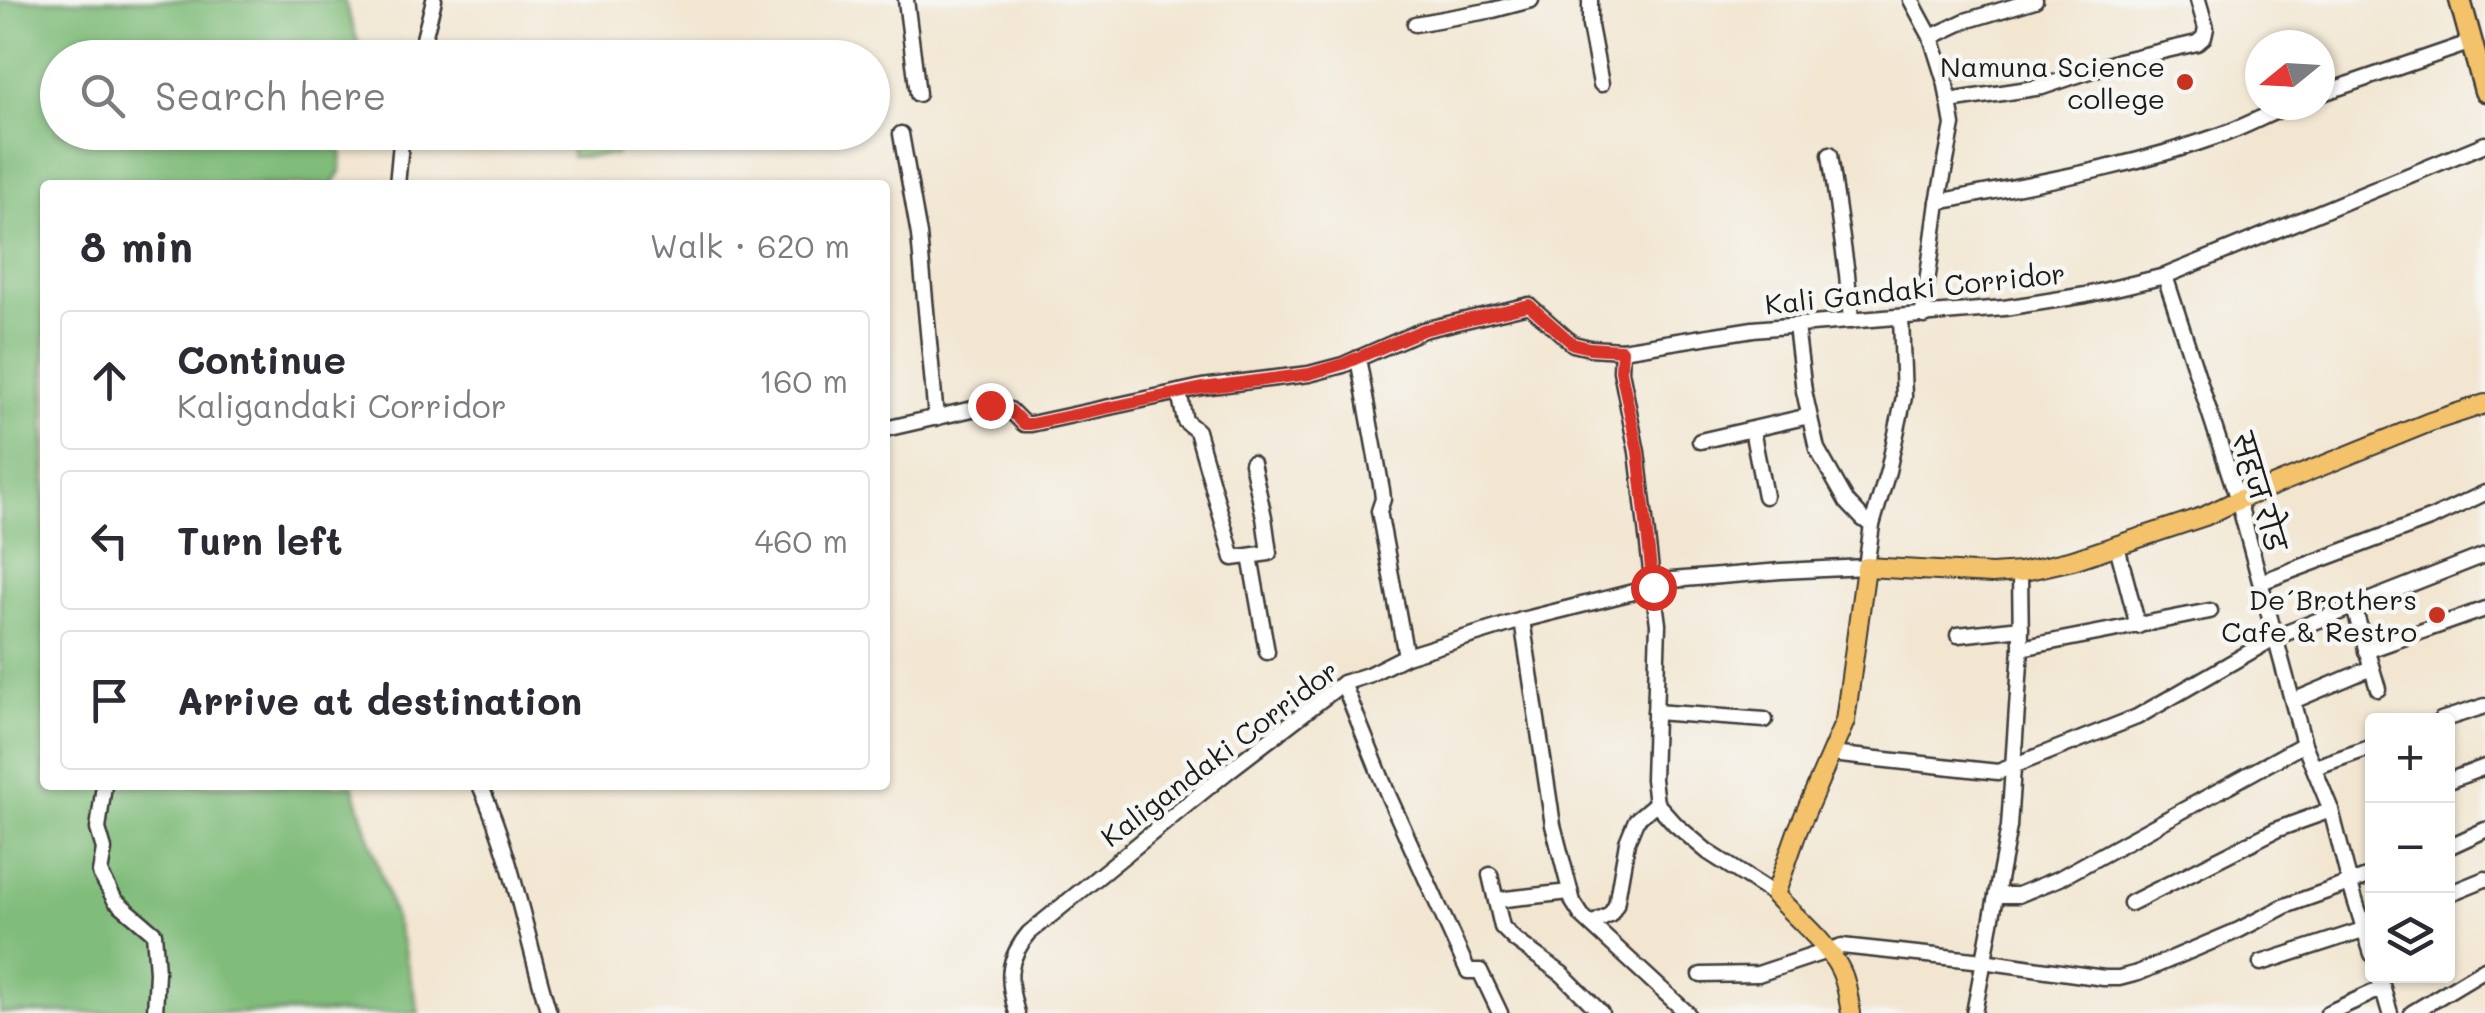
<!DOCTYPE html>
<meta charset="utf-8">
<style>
:root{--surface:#fff;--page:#f7f7f7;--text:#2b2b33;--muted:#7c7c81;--line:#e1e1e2}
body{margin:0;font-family:Mali,"Playpen Sans Deva",sans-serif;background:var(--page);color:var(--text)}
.controls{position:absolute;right:30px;bottom:30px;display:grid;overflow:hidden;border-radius:10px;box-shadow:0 2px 8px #0004}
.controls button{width:90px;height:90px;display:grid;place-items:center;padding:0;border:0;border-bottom:2px solid var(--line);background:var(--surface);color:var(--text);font:50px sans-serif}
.compass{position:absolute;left:2245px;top:30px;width:90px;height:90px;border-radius:50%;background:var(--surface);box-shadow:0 2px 8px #0004;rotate:252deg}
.stop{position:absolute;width:30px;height:30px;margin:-22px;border:8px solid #d93025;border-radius:50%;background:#fff}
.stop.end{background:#d93025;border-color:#fff;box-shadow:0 2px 10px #0008}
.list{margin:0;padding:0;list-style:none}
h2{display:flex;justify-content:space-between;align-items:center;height:130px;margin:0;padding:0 40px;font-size:42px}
h2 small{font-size:32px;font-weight:400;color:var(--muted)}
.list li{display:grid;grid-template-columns:65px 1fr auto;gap:30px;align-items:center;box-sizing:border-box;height:140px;margin:0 20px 20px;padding:0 20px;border:2px solid var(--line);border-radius:10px}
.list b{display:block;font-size:38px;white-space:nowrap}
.list p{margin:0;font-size:32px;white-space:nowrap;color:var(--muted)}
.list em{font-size:32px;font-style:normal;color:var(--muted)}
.icon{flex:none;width:55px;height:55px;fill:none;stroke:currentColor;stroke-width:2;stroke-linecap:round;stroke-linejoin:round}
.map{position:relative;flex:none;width:2485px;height:1013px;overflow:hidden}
.search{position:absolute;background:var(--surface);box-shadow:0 2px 8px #0004;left:40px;top:40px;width:850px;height:110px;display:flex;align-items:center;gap:25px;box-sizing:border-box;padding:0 35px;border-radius:55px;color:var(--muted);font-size:38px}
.panel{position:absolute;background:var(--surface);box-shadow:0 2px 8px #0004;left:40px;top:180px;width:850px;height:610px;border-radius:10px}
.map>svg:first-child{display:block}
</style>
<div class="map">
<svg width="2485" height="1013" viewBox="0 0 2485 1013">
<rect width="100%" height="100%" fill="#f6f6f2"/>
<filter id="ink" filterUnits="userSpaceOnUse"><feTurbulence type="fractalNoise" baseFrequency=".01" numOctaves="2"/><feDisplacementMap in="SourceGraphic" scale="20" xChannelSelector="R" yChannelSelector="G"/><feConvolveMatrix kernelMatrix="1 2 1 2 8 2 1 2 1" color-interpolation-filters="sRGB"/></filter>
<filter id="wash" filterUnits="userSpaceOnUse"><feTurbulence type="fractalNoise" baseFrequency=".0048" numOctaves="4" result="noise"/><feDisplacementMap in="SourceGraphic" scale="40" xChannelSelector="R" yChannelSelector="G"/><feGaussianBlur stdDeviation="2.25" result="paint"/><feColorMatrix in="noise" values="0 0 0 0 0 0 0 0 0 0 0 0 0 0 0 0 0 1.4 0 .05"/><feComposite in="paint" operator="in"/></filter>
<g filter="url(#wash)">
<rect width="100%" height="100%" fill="#f2e6d1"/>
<path fill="#a0dc90" stroke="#5e7c56" stroke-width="2.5" d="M 569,133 L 615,133 L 616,155 L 572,157 Z"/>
<path fill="#80bc7a" stroke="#4e6c4b" stroke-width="2.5" d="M 0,0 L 344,0 L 363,57 L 58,58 L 58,132 L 342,133 L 341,172 L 333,185 L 45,185 L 45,785 L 353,785 L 402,942 L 419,1013 L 0,1013 Z"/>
</g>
<g filter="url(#ink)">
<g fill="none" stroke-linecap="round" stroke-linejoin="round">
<g stroke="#3c3a37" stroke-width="19">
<g id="minor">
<path d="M 906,0 L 918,94"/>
<path d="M 1590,0 L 1590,26 L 1601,84"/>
<path d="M 1911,0 L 1931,37 L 1946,85 L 1953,125 L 1938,202 L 1924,305 L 1925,316"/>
<path d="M 1415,24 L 1493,10 L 1531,0"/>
<path d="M 1931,37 L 1965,21 L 2035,0"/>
<path d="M 419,58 L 434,0"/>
<path d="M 2320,94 L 2472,42"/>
<path d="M 1949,101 L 2042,87 L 2119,61 L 2197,43 L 2204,37 L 2206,28 L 2198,0"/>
<path d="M 901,134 L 919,235 L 936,418"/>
<path d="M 1830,154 L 1847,274 L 1851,321"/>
<path d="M 397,185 L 402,132"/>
<path d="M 1938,202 C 2033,183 2128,168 2221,135 C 2245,127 2267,114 2291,105"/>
<path d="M 2165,276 L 2238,500 L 2304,744 L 2331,810 L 2350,884 L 2372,954"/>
<path d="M 1796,326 L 1804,391 L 1817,449 L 1847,502 L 1863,519 L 1872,525"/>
<path d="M 1358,358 L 1382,490 L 1383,499 L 1379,511 L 1406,656"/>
<path d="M 1179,392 L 1185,421 L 1197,431 L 1233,558 L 1269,553 L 1264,517 L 1252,463"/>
<path d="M 885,429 L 990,405 L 1010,410 L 1024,424 L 1031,424 L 1202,387 L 1309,374 L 1343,365 L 1423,330 L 1529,305 L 1573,344 L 1590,348 L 1622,350 L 1753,329 L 2004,308 L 2086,295 L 2165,276 L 2485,144"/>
<path d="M 1752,430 L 1765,496"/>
<path d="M 1700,441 L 1809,416"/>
<path d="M 2117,546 L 2138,626"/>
<path d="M 1250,556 L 1267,652"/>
<path d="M 2261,582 L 2432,518 L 2485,493"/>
<path d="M 2354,608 L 2378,689"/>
<path d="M 1522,620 L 1553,825 L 1573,902 L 1582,916 L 1687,1013"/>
<path d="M 1958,635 L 2021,628"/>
<path d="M 2021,648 L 2210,611"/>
<path d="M 2366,651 L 2485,609"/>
<path d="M 1343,683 L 1389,797 L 1468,971 L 1480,971 L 1500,1013"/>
<path d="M 2293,701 L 2371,668"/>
<path d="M 1655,712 L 1765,720"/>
<path d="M 2441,720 L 2485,706"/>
<path d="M 1831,754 L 1998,772 L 2137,717 L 2276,637 L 2485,555"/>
<path d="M 2315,767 L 2372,747"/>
<path d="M 2448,781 L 2485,767"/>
<path d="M 104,785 L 98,829 L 104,849 L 100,873 L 115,900 L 154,933 L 157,972 L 155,1013"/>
<path d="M 480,785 C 513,858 526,937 549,1013"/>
<path d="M 2448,847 L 2485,830"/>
<path d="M 1490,875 L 1502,927 L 1515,940 L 1562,974 L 1601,1013"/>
<path d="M 2448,894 L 2485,879"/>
<path d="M 1775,895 L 1708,852 L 1676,825 L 1656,803 L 1653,779 L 1658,624 L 1653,587 L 1660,581 L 1684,579 L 1781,571 L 1866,567 L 1872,525 L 1888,471 L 1904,397 L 1901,318"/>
<path d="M 1997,895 L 2018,895 L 2060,878 L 2304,744"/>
<path d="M 1496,900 L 1570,892"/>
<path d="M 2131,903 L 2278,829 L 2331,810"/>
<path d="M 1591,924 L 1610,915 L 1616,905 L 1627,842 L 1636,820 L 1656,803"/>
<path d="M 2261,963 L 2372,927"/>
<path d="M 1701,975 L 1758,974 L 1842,946 L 1983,961 L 2104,978 L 2119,978 L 2138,973 L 2239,930 L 2285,906 L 2372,875"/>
<path d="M 2379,976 L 2390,1013"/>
<path d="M 1017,1013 C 1007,980 1006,960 1029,933 L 1227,772 L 1343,683 L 1368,675 L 1406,656 L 1522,620 L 1653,587 L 1637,452 L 1621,371 L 1622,350"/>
<path d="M 1974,1013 L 2009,827 L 2021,648 L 2020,572"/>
<path d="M 2328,1013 L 2383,988"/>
<path d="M 2412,1013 L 2485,969"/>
</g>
</g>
<g stroke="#3c3a37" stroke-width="22">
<path id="major" d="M 1851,1013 C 1848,997 1847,981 1839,967 C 1824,940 1796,918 1775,895 L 1797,832 L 1845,721 L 1866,567 L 1992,574 L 2020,572 L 2073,560 L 2205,516 L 2238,500 L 2430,422 L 2485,404"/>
</g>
<g stroke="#3c3a37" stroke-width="25">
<path id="highway" d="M 2460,0 L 2485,91"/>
</g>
<use href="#minor" stroke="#fff" stroke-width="14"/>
<use href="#major" stroke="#f3c26a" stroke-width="18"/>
<use href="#highway" stroke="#f3c26a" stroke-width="20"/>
</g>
</g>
<g fill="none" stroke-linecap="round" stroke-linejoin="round" filter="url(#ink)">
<path stroke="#d93025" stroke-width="12" d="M 990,405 L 1010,410 L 1024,424 L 1031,424 L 1202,388 L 1309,374 L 1343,364 L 1423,330 L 1529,305 L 1573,344 L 1590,348 L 1622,350 L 1621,371 L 1638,452 L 1653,587"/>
</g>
<g fill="#c8321e" stroke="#f6f6f2" stroke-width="4">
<circle cx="2185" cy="82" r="10"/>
<circle cx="2437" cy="615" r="10"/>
</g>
<g text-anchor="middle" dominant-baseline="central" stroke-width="9" stroke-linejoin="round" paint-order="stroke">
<g font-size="28" fill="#1c1c1c" stroke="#f6f6f2" text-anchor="end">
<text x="2165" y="66">Namuna Science<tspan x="2165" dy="32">college</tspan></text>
<text x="2417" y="599">De´Brothers<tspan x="2417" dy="32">Cafe &amp; Restro</tspan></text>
</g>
<g font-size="28" fill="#1c1c1c" stroke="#f6f6f2">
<text transform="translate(1915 288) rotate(-6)">Kali Gandaki Corridor</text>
<text transform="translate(2260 492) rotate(73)">सहज रोड</text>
<text transform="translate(1219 753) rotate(-37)">Kaligandaki Corridor</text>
</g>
</g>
</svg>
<div class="controls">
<button>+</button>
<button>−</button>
<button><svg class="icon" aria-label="layers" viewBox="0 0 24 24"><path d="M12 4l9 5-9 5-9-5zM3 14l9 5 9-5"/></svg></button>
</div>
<svg class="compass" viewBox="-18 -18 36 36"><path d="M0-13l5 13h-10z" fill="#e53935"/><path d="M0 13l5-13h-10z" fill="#7c7c81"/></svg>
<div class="stop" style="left:1653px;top:587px"></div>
<div class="stop end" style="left:990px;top:405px"></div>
<div class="search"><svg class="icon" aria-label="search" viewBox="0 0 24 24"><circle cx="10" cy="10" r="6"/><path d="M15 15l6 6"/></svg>Search here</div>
<section class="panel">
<h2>8 min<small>Walk · 620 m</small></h2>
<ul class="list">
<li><svg class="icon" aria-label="ahead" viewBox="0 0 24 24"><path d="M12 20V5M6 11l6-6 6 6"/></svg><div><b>Continue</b><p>Kaligandaki Corridor</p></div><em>160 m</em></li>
<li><svg class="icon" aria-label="left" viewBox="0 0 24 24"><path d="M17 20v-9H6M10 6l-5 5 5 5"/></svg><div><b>Turn left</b></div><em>460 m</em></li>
<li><svg class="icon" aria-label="arrive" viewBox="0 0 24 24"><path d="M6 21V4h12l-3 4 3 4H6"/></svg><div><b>Arrive at destination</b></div></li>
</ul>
</section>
</div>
